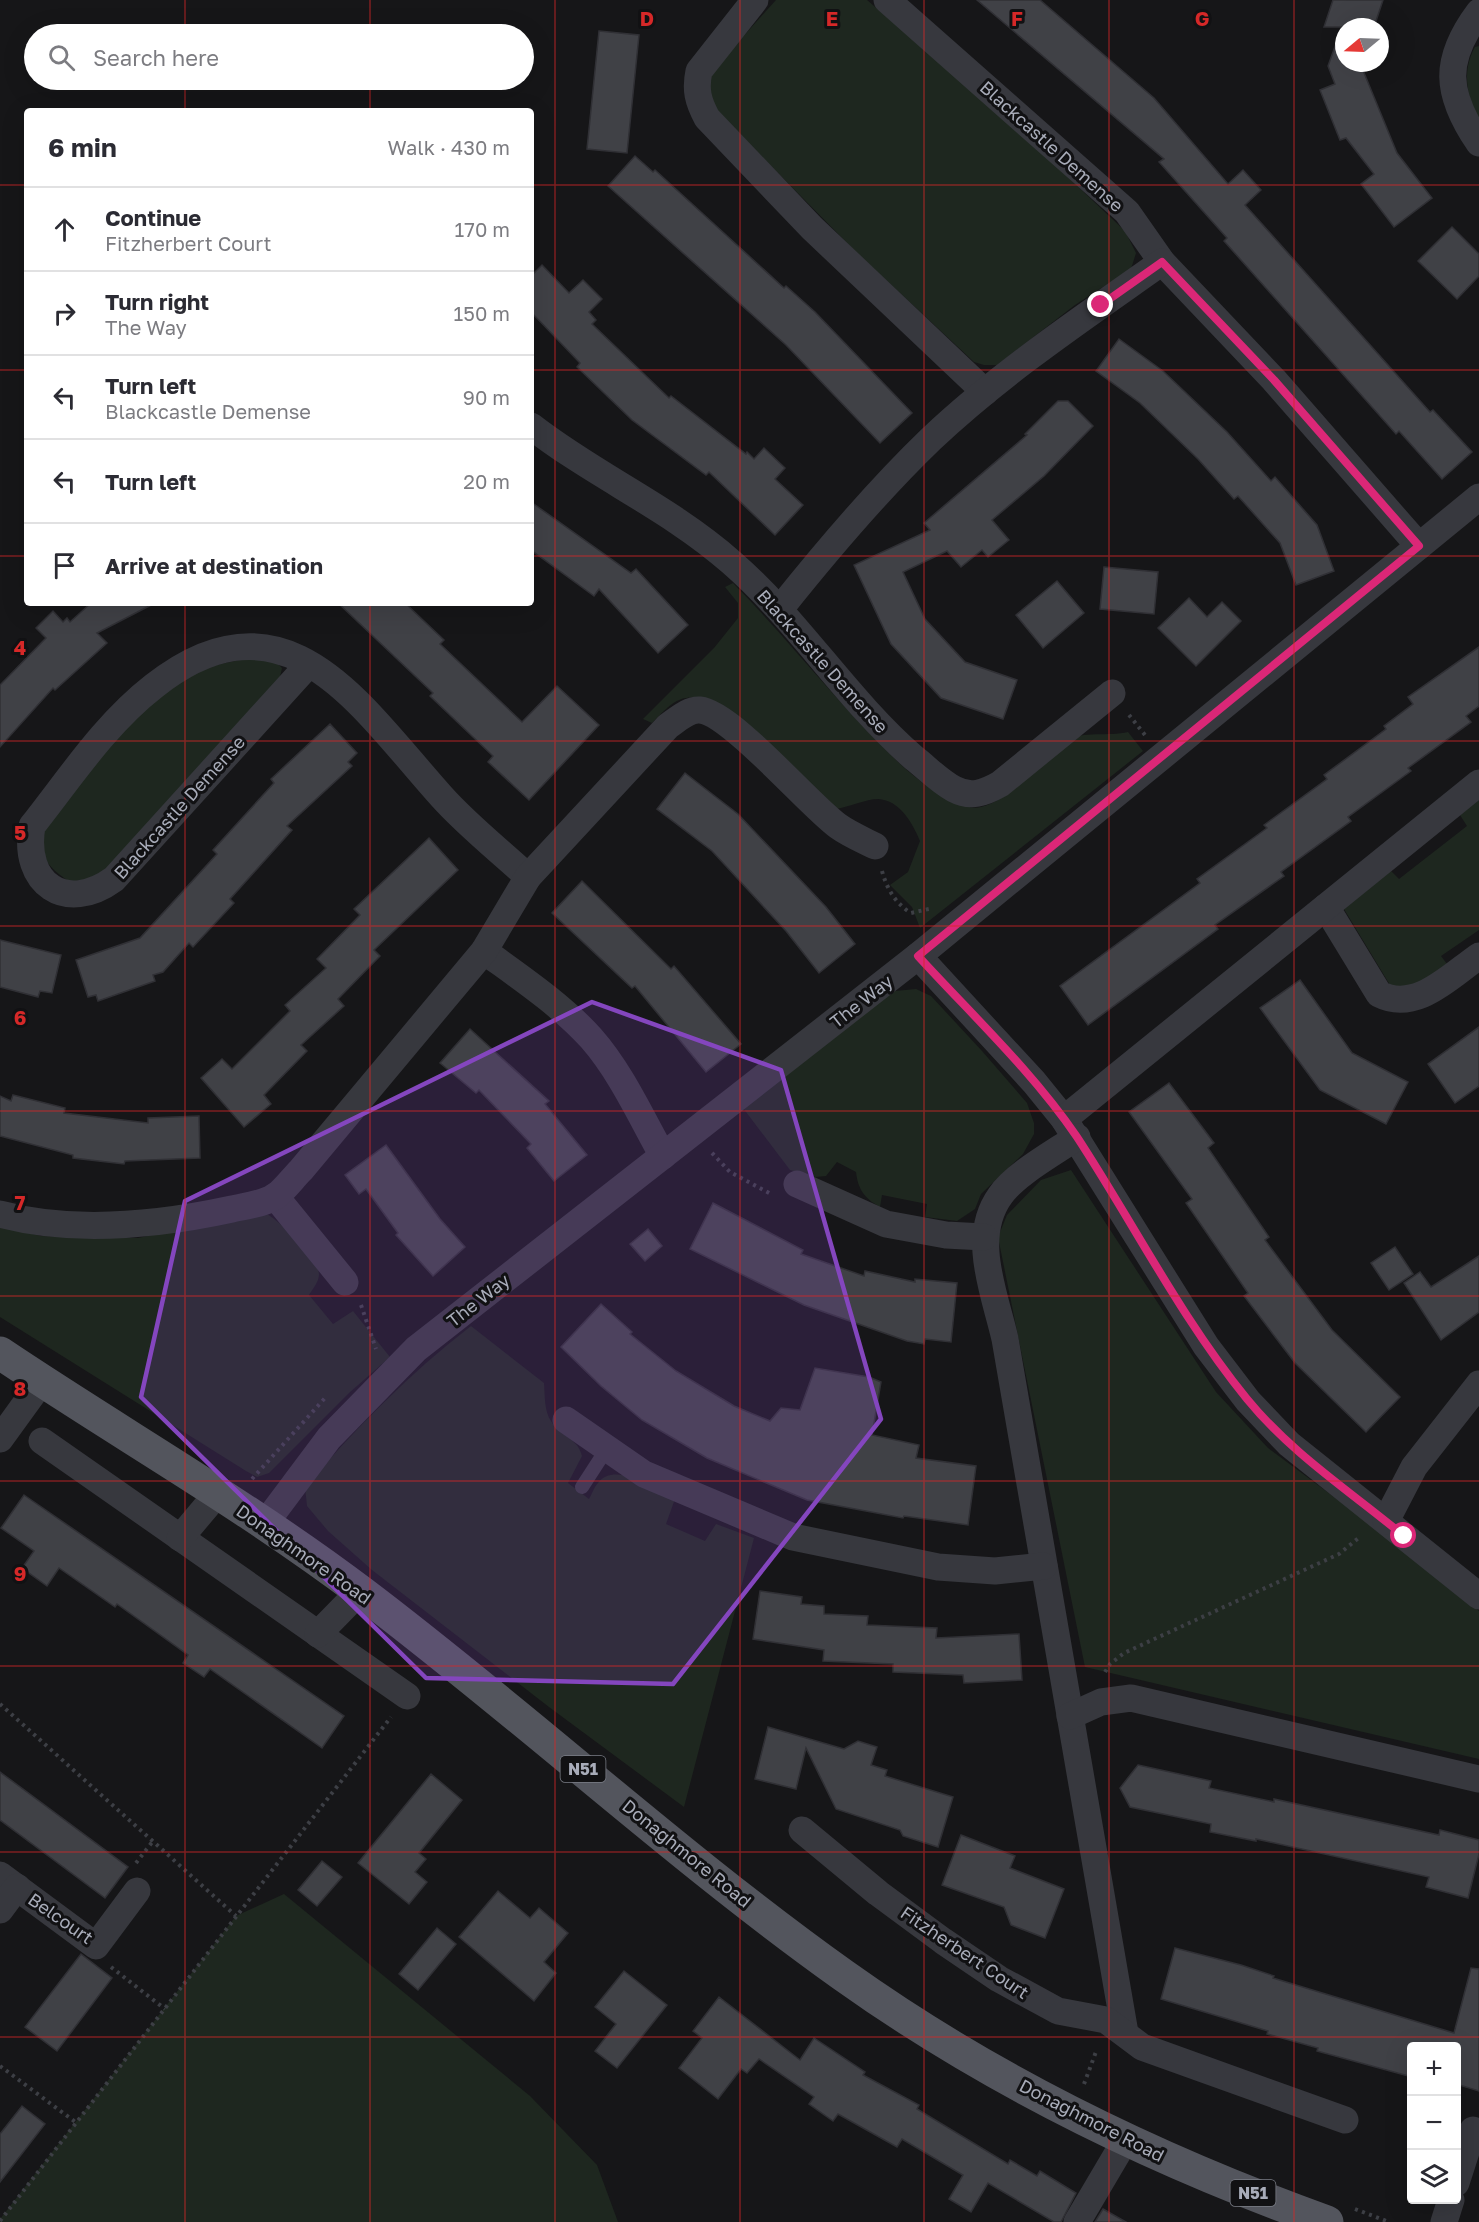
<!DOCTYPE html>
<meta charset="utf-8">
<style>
:root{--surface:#fff;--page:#f7f7f7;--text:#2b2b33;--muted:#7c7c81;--line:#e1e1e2}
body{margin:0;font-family:"Golos Text",sans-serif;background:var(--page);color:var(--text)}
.controls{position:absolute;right:18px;bottom:18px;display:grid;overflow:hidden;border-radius:6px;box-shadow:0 6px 24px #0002}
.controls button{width:54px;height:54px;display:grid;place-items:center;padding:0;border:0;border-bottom:2px solid var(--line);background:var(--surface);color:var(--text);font:30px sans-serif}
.compass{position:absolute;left:1335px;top:18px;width:54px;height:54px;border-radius:50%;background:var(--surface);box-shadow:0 6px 24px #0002;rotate:251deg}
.stop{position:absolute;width:18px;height:18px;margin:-14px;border:4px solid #db2777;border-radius:50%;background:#fff}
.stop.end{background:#db2777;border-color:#fff;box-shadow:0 2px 6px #0008}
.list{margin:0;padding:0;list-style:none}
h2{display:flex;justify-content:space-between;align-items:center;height:78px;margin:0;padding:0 24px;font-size:26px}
h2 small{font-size:20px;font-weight:400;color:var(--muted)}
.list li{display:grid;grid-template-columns:39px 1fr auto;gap:18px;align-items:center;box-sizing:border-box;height:84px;padding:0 24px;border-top:2px solid var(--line)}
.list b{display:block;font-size:22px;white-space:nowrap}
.list p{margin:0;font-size:20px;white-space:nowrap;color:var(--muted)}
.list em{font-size:20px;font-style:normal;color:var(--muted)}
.icon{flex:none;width:33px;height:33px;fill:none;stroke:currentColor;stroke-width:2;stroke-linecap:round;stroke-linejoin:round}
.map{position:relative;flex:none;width:1479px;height:2222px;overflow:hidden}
.search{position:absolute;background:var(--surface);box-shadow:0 6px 24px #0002;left:24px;top:24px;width:510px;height:66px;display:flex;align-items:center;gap:15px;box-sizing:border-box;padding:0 21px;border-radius:33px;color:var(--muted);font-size:22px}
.panel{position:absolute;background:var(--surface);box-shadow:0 6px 24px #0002;left:24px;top:108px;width:510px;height:498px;border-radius:6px}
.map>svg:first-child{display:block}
</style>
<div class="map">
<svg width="1479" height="2222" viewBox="0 0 1479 2222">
<rect width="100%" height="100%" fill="#161618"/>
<g fill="#1e271f">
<path d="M 776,0 L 867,0 L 1002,115 L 1125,231 L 1136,253 L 1131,269 L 1075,305 L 997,365 L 984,365 L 974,362 L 855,251 L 713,107 L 708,88 L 713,70 Z"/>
<path d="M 1479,46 L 1479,126 C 1469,98 1460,74 1475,47 Z"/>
<path d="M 733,583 C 789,640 838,704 896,760 C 912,776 958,813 981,807 C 1015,799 1037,759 1066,741 C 1083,730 1109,737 1128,732 L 1143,751 L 920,928 L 912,907 L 890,885 L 908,872 L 920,841 C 913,824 900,800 878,799 C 866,799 849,807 836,809 L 716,702 C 682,692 676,698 652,723 L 643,719 L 714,648 L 738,618 L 738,603 L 725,587 Z"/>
<path d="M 253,657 L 277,663 L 282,668 L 280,677 L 108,870 L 95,878 L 70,882 C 55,872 39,860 42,839 C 48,805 149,701 179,680 C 201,666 228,663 253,657 Z"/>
<path d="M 1479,800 L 1479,930 L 1441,956 L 1447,964 L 1410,990 L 1390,985 L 1344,909 L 1391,871 L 1399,879 L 1467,826 L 1460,815 Z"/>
<path d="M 916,989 L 931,996 L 982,1051 L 1027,1103 L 1034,1123 L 1034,1134 L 1023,1154 L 981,1194 L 975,1209 L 957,1221 L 925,1217 L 927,1204 L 882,1195 L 880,1207 C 864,1198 858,1189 856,1172 L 837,1162 L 826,1176 L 815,1177 L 790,1170 L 743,1108 L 881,1001 L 895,991 Z"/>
<path d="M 1071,1170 L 1216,1392 L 1268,1448 L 1357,1514 L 1479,1611 L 1479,1759 L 1085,1667 L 998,1237 L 1007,1215 L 1041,1180 Z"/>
<path d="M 263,1212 C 278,1218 318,1258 319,1274 C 319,1282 313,1288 309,1295 L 333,1324 L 353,1311 L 390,1357 L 349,1393 L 269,1473 L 257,1477 L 246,1471 L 0,1317 L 0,1226 L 41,1236 L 138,1238 Z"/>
<path d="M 471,1326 L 544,1383 C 545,1395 544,1411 551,1421 C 560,1436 578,1438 582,1456 L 568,1483 L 589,1499 C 592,1494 594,1487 598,1483 C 615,1460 657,1490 675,1499 L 666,1524 L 705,1541 L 716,1524 L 754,1538 L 684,1807 L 549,1707 L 372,1570 L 328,1531 L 307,1506 L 305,1487 C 356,1428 409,1374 471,1326 Z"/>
<path d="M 284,1894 L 530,2096 L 597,2165 L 618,2222 L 0,2222 L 0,2219 L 236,1916 Z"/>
</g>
<g fill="#404146" stroke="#303035" stroke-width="1.5">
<path d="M 977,0 L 1040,0 L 1154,98 L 1228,184 L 1243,170 L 1261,190 L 1245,205 L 1430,412 L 1433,410 L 1472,452 L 1442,479 L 1399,431 L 1396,434 L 1224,241 L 1227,238 L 1159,162 L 1164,159 Z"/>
<path d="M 1333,0 L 1383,0 L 1374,27 L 1344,27 L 1344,63 L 1360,63 L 1397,153 L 1432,198 L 1394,227 L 1361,184 L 1374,174 L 1346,138 L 1340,140 L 1320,90 L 1335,84 L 1328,66 L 1342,27 L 1324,27 Z"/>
<path d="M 599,31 L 639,35 L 627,153 L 587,149 Z"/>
<path d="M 635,156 L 653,172 L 655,170 L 784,288 L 786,286 L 815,312 L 912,413 L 880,443 L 786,345 L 608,186 Z"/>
<path d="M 1452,227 L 1479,254 L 1479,276 L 1457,299 L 1418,261 Z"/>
<path d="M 542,265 L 569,293 L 583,280 L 602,299 L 589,312 L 596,320 L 592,324 L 669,398 L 671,396 L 746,454 L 747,452 L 754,459 L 764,448 L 785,468 L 775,479 L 803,505 L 775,535 L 709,472 L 706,475 L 632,420 L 577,367 L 580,363 L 531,312 L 531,276 Z"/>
<path d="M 1119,339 L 1163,371 L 1227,432 L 1271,481 L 1275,477 L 1317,525 L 1334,571 L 1296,585 L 1280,543 L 1238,496 L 1234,499 L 1198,459 L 1140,403 L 1096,371 Z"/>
<path d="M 1058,401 L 1068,401 L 1093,426 L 1044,476 L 992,520 L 1009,540 L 988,557 L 982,550 L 961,567 L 947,551 L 903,572 L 925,619 L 965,662 L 1017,680 L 1003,719 L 941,698 L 891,644 L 854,565 L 930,530 L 924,523 L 1027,435 L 1025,434 Z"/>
<path d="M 531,502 L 631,573 L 636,569 L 688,625 L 658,653 L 599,589 L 594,596 L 531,550 Z"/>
<path d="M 1104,567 L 1158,572 L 1154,614 L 1100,609 Z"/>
<path d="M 1057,581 L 1084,613 L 1043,648 L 1016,615 Z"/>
<path d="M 1189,598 L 1207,617 L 1222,602 L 1241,621 L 1196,666 L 1158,628 Z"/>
<path d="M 91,603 L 155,603 L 97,633 L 107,643 L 55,690 L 53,688 L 0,747 L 0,685 L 46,638 L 36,628 L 53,611 L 63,622 L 67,618 L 70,622 Z"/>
<path d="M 338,603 L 405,603 L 444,640 L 440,644 L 522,722 L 557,686 L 599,725 L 529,800 L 488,762 L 493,756 L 430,696 L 433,693 Z"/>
<path d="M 1479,647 L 1479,706 L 1466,716 L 1471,722 L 1408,768 L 1411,771 L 1348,817 L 1351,821 L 1281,872 L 1284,876 L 1215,925 L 1218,929 L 1088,1025 L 1060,986 L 1200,883 L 1197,879 L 1267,828 L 1264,825 L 1327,779 L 1324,775 L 1386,729 L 1384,726 L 1413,704 L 1408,697 Z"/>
<path d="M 330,724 L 357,753 L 348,762 L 352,766 L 287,826 L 292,830 L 230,899 L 234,903 L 193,947 L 189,943 L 163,972 L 153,975 L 155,981 L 98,1001 L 96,995 L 88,997 L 76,960 L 140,938 L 217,854 L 213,850 L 274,783 L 271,779 Z"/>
<path d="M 685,773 L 738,814 L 826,907 L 855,944 L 819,973 L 786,931 L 712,851 L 657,809 Z"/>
<path d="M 429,838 L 458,870 L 374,950 L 380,956 L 338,999 L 344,1006 L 301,1045 L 307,1051 L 264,1095 L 271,1104 L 244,1127 L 201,1078 L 222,1059 L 232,1069 L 290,1011 L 285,1005 L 326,968 L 317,959 L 360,915 L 354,909 Z"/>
<path d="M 582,881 L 671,969 L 674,966 L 741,1044 L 706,1072 L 635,986 L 632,988 L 552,913 Z"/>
<path d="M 0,940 L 61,955 L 52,993 L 40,991 L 38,997 L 0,987 Z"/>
<path d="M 1300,980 L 1352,1053 L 1408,1082 L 1386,1124 L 1320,1090 L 1260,1008 Z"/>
<path d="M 1479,1027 L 1479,1086 L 1455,1103 L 1428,1064 Z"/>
<path d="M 470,1029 L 549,1101 L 545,1104 L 587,1155 L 554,1181 L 527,1148 L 531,1144 L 479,1090 L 476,1093 L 440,1063 Z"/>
<path d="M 1169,1083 L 1214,1143 L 1208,1148 L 1269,1237 L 1265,1240 L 1332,1330 L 1400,1397 L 1366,1432 L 1295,1363 L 1244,1296 L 1248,1293 L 1186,1203 L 1192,1199 L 1129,1112 Z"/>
<path d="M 13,1095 L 65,1108 L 64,1113 L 148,1123 L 148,1118 L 199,1116 L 200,1158 L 125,1161 L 124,1164 L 73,1158 L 73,1155 L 0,1136 L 0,1096 L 11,1101 Z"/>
<path d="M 386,1145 L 440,1219 L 465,1247 L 433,1276 L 396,1235 L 398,1233 L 366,1189 L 359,1194 L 345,1175 Z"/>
<path d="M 713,1203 L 803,1250 L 801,1254 L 864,1276 L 865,1271 L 915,1282 L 915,1279 L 957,1283 L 951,1342 L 925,1339 L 924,1344 L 907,1341 L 804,1305 L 690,1249 Z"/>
<path d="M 648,1229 L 662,1246 L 645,1261 L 630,1244 Z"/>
<path d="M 1395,1247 L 1413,1274 L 1389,1290 L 1371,1263 Z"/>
<path d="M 1479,1256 L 1479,1312 L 1441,1340 L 1404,1283 L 1420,1272 L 1431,1287 Z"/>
<path d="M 601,1304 L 632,1332 L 630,1334 L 676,1371 L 734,1406 L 770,1421 L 781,1408 L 800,1410 L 815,1368 L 869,1377 L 881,1382 L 872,1435 L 919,1445 L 916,1458 L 976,1466 L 968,1525 L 904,1516 L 903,1518 L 807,1500 L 707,1458 L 642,1420 L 601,1386 L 561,1347 Z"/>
<path d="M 24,1495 L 344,1716 L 322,1748 L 210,1669 L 204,1677 L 183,1663 L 188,1655 L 117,1604 L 115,1607 L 59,1568 L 47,1586 L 22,1568 L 34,1551 L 1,1528 Z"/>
<path d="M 760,1591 L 802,1597 L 801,1604 L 824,1606 L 824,1614 L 868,1616 L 867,1625 L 937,1628 L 936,1638 L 1019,1634 L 1022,1680 L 964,1683 L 963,1675 L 893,1672 L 893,1664 L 823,1661 L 824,1650 L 753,1639 Z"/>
<path d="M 768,1727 L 844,1749 L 858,1741 L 877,1747 L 871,1765 L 887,1770 L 885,1776 L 953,1797 L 938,1847 L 903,1836 L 900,1830 L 836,1809 L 806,1748 L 796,1789 L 755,1779 Z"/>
<path d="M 1138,1765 L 1211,1781 L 1209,1788 L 1274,1802 L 1274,1799 L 1439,1835 L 1440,1830 L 1479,1840 L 1479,1854 L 1468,1898 L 1426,1887 L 1429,1877 L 1256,1839 L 1256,1841 L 1210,1832 L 1211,1824 L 1130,1807 L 1120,1788 Z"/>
<path d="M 0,1772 L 128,1867 L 105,1898 L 0,1820 Z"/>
<path d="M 431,1774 L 462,1800 L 419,1853 L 426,1859 L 415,1872 L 427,1882 L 409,1904 L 358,1863 Z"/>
<path d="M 961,1835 L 1015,1856 L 1010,1868 L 1064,1889 L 1045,1938 L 1011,1925 L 1004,1907 L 942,1885 Z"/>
<path d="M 322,1861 L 342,1877 L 317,1906 L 298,1890 Z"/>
<path d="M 498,1891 L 530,1918 L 539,1908 L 568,1933 L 544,1962 L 556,1973 L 534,2001 L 459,1937 Z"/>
<path d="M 437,1928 L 456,1944 L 418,1990 L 399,1974 Z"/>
<path d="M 1175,1948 L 1241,1965 L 1274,1976 L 1273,1978 L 1454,2033 L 1471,1968 L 1479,1969 L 1479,2091 L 1456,2084 L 1456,2046 L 1412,2046 L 1412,2077 L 1317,2051 L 1318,2048 L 1267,2034 L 1268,2031 L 1161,1999 Z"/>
<path d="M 81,1954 L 112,1978 L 57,2051 L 25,2027 Z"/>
<path d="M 624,1971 L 667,2005 L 617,2068 L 595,2051 L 616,2024 L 595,2007 Z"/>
<path d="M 719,1997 L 800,2060 L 814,2038 L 865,2072 L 863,2075 L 919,2105 L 917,2109 L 1008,2164 L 1010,2160 L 1037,2176 L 1040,2171 L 1076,2193 L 1061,2222 L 1054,2222 L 988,2183 L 971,2212 L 949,2199 L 963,2175 L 902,2139 L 897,2147 L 838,2114 L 833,2121 L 809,2104 L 814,2097 L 759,2059 L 747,2073 L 741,2069 L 718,2099 L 679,2068 L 702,2038 L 693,2031 Z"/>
<path d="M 22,2106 L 45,2124 L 0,2182 L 0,2134 Z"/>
<path d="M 1103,2209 L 1126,2222 L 1095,2222 Z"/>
</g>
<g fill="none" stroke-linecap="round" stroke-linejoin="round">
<g stroke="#3d3f45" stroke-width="4" stroke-dasharray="3 4.5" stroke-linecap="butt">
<path d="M 1129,715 L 1145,735"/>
<path d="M 882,871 C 887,889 895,903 911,913 L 933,908"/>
<path d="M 712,1153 L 730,1172 L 771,1194"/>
<path d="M 361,1305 L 376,1349"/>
<path d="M 252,1479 L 325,1398"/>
<path d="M 1105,1672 L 1110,1664 L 1124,1653 L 1339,1554 L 1361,1536"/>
<path d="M 0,1704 L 236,1916"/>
<path d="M 136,1863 L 153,1841"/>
<path d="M 111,1967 L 165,2009"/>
<path d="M 0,2066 L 78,2124"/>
<path d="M 1084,2084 L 1097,2049"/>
<path d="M 1355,2209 L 1389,2222"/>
<path d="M 0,2221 L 391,1717"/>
</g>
<path stroke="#37383e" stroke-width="14" d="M 582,1487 L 606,1450"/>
<g stroke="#37383e" stroke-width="27">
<path d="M 755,0 L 699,71 C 695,90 698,101 707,118 L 812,228 L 985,392"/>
<path d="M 887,0 L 1127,212 L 1162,262 L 1274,380 L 1419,546"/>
<path d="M 1479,12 C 1443,60 1445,93 1479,143"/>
<path d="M 531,426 C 595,476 670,508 731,562 C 799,621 846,699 914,758 C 927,768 939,781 954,789 C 971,798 984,793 1000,784 L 1112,693"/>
<path d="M 780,609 C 827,550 877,491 931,439 C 1002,372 1083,318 1162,262"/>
<path d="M 309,664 L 114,879 C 66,914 22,884 32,826 C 70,778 105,724 154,686 C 286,582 360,706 442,797 C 468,826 500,851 528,877"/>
<path d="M 1326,907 L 1379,994 C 1416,1013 1450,976 1479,956"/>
<path d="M 484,951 C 521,978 560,1004 591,1038 C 621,1072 641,1117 663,1156"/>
<path d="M 918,956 L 1034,1082 L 1064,1119 L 1206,1346 L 1248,1401 L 1289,1444 L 1479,1596"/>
<path d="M 1064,1119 L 1479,783"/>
<path d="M 1077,1137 C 1054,1153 1015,1174 1000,1196 C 970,1238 995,1294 1005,1339 L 1125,2033"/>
<path d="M 797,1184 L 886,1224 L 946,1235 L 984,1237"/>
<path d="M 275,1196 L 345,1282"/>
<path d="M 0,1214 C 74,1234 158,1225 232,1209 C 245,1206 264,1204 276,1196 C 285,1189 293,1178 301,1170 L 484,951 L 528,877 L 668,726 C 677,720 688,709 700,710 C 731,713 809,805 838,826 C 849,834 863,840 875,846"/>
<path d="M 566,1420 L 644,1474 L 793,1537 L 938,1567 L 995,1571 L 1044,1566"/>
<path d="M 0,1439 L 42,1381"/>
<path d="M 42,1441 L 407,1696"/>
<path d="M 1386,1521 L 1414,1467 L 1479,1384"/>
<path d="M 264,1525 L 329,1438 L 416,1349 L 918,956 L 1479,497"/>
<path d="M 180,1538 L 217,1494"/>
<path d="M 318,1634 L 360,1591"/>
<path d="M 1070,1716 L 1101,1702 L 1131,1698 L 1479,1779"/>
<path d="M 802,1830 L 878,1893 L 943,1941 L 999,1979 L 1058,2011 L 1106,2020 L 1142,2047 L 1345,2120"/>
<path d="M 0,1875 L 96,1946 L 137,1891"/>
<path d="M 0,1910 L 17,1887"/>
<path d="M 1456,2183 L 1473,2130"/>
<path d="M 1077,2222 L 1126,2139"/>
<path d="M 1444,2222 L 1451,2200"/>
</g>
<path stroke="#53555d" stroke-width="33" d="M 0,1353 C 119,1433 246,1505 361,1592 C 524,1715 676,1856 843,1975 C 990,2080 1157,2161 1327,2222"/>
</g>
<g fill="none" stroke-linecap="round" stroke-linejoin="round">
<path stroke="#db2777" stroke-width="8" d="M 1101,305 L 1162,262 L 1274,380 L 1419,546 L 918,956 C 972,1015 1032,1071 1077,1137 C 1134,1224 1181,1318 1247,1399 C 1291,1453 1351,1492 1404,1536"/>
</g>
<path fill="#8446be" fill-opacity="0.2" stroke="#8446be" stroke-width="4.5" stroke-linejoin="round" d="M 592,1002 L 781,1070 L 881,1419 L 673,1684 L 426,1678 L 141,1397 L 185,1201 Z"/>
<path fill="none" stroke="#d62828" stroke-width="1.5" stroke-opacity="0.55" d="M 185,0 L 185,34M 370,0 L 370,34M 555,0 L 555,2222M 740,0 L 740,2222M 924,0 L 924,2222M 1109,0 L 1109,2222M 1294,0 L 1294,2222M 185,80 L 185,111M 370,80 L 370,111M 0,185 L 27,185M 531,185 L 1479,185M 0,370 L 27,370M 531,370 L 1479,370M 0,556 L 27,556M 531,556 L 1479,556M 185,603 L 185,2222M 370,603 L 370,2222M 0,741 L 1479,741M 0,926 L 1479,926M 0,1111 L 1479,1111M 0,1296 L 1479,1296M 0,1481 L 1479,1481M 0,1666 L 1479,1666M 0,1852 L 1479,1852M 0,2037 L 1479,2037"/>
<g text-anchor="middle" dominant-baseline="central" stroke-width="6" stroke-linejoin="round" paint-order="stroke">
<g fill="#111113" stroke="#7b7e87" stroke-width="1.5">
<rect x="560.5" y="1756" width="45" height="26" rx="4.5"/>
<rect x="1230.5" y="2180" width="45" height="26" rx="4.5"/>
</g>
<g font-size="16" font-weight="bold" fill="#a8acb9">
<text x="583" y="1769">N51</text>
<text x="1253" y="2193">N51</text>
</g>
<g font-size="18" fill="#a8acb9" stroke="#111113">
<text transform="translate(1052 146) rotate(42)">Blackcastle Demense</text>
<text transform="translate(823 661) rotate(48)">Blackcastle Demense</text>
<text transform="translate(179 807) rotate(-48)">Blackcastle Demense</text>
<text transform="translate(861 1001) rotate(-38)">The Way</text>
<text transform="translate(478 1300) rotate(-38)">The Way</text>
<text transform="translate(304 1554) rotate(35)">Donaghmore Road</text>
<text transform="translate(687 1853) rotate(39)">Donaghmore Road</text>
<text transform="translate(61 1918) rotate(35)">Belcourt</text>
<text transform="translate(965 1952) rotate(34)">Fitzherbert Court</text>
<text transform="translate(1092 2120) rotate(27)">Donaghmore Road</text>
</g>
</g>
<g font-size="20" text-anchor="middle" font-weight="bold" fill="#d62828" stroke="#111113" stroke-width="6" stroke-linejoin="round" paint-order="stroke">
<text x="647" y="26">D</text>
<text x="832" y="26">E</text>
<text x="1017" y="26">F</text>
<text x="1202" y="26">G</text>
<text x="20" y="655">4</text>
<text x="20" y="840">5</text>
<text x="20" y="1025">6</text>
<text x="20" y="1210">7</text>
<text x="20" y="1396">8</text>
<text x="20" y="1581">9</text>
</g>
</svg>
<div class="controls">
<button>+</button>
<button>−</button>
<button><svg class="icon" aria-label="layers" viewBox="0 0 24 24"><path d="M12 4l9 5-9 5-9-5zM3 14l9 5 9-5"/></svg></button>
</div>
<svg class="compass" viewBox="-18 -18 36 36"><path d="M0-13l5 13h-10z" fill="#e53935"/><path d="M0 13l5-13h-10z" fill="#7c7c81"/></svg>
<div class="stop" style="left:1404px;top:1536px"></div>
<div class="stop end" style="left:1101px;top:305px"></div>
<div class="search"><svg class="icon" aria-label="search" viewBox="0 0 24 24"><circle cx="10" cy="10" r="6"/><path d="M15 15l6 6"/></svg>Search here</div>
<section class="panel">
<h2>6 min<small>Walk · 430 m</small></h2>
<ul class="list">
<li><svg class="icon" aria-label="ahead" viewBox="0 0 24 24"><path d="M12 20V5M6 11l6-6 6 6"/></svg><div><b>Continue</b><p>Fitzherbert Court</p></div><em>170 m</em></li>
<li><svg class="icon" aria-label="right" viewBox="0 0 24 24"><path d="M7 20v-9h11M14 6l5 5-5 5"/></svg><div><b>Turn right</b><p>The Way</p></div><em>150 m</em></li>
<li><svg class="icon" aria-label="left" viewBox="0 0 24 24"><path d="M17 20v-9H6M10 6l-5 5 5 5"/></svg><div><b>Turn left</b><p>Blackcastle Demense</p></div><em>90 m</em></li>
<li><svg class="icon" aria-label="left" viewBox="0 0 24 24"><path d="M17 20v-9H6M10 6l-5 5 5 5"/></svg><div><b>Turn left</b></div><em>20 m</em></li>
<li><svg class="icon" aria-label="arrive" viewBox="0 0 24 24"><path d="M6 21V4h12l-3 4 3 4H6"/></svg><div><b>Arrive at destination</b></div></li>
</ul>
</section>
</div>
